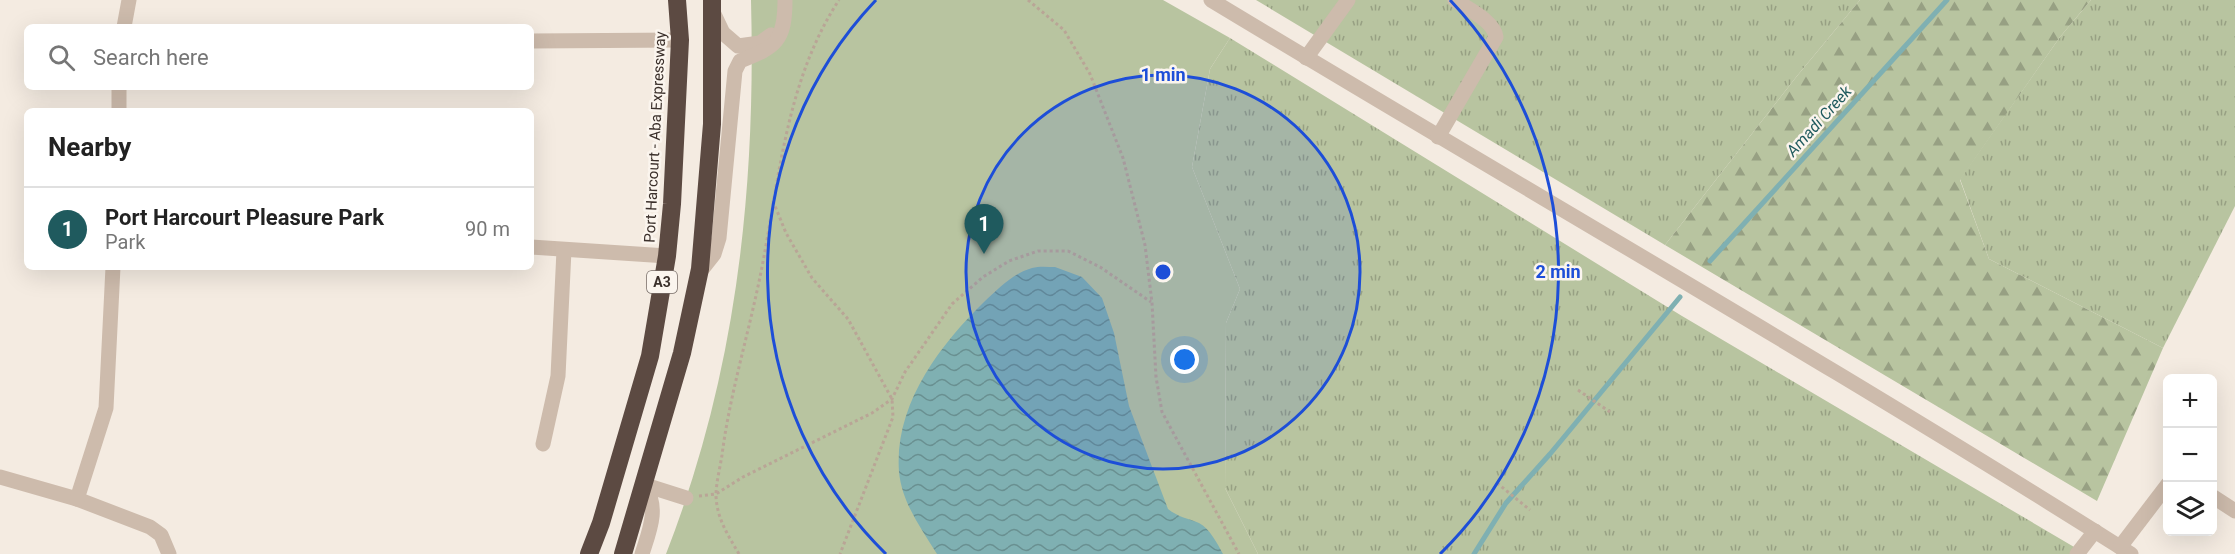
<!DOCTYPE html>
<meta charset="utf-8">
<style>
:root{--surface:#fff;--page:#f2f2f2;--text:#222;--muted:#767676;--line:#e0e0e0;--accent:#1f5a5e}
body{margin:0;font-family:Roboto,sans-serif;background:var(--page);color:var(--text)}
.controls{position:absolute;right:18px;bottom:18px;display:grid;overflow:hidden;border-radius:9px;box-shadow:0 6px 24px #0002}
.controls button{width:54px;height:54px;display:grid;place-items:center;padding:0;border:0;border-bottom:2px solid var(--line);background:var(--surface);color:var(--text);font:30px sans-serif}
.you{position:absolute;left:1185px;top:360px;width:21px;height:21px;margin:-15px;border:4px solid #fff;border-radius:50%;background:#1a73e8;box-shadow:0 0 0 9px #1a73e833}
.badge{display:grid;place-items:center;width:39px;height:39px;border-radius:50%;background:var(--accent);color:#fff;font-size:20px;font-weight:700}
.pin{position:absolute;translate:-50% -50px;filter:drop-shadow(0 2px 3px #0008)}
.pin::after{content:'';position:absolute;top:32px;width:21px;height:18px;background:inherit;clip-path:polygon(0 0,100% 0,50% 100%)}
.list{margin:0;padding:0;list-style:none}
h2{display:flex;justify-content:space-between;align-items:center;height:78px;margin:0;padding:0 24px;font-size:26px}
h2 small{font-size:20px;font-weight:400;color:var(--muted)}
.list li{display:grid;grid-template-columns:39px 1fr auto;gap:18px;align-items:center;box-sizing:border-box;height:84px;padding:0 24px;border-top:2px solid var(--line)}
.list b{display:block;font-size:22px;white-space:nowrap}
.list p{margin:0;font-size:20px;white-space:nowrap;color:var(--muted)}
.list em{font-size:20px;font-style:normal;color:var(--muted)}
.icon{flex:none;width:33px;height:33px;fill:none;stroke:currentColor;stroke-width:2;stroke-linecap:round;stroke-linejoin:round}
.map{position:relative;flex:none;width:2235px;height:554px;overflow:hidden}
.search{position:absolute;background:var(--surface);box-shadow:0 6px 24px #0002;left:24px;top:24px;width:510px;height:66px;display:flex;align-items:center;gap:15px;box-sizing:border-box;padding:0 21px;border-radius:9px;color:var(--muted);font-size:22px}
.panel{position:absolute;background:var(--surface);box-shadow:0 6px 24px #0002;left:24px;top:108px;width:510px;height:162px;border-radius:9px}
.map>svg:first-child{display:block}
</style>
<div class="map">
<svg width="2235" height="554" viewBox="0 0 2235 554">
<defs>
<pattern id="grass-tufts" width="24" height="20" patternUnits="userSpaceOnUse" patternTransform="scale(1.5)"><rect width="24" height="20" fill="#b8c4a0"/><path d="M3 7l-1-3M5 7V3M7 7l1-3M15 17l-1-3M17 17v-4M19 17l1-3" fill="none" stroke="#97a083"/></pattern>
<pattern id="forest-firs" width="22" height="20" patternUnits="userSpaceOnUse" patternTransform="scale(1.5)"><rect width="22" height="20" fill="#b8c4a0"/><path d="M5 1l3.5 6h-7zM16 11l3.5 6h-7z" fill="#97a083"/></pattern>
<pattern id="water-waves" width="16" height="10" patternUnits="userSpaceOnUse" patternTransform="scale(1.5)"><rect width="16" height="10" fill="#7fb0b2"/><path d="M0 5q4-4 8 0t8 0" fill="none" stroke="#699091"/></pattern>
</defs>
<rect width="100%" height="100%" fill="#f4ebe1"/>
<g fill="url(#grass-tufts)">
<path d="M 1256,0 L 1860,0 L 1797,76 L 1665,245 Z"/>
<path d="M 2091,0 L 2235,0 L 2235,206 L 2163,348 L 1989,259 L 1960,179 L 2060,37 Z"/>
<path d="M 1230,38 L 1682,316 L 2086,554 L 1258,554 L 1225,488 L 1226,323 L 1240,289 L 1192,167 L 1210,69 Z"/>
</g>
<path fill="url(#forest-firs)" d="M 1860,0 L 2091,0 L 2060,37 L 1960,180 L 1989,259 L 2163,348 L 2097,501 L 1665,245 L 1797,76 Z"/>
<path fill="#b8c4a0" d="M 751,0 L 1163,0 L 1230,38 L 1210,69 L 1192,167 L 1240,289 L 1226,323 L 1225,488 L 1258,554 L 666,554 C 736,374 756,192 751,0 Z"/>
<path fill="url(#water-waves)" d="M 1055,267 L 1082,277 L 1102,298 L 1114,333 L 1129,406 L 1168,509 C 1178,517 1187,518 1199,523 C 1210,529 1217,543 1223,554 L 937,554 C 921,528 902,503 899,472 C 894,405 939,346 984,302 C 999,288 1012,274 1032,268 C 1039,266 1048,267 1055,267 Z"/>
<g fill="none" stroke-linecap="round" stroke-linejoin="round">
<g stroke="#7fb0b2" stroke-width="5">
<path d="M 1710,261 L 1947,0"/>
<path d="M 1474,554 L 1506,503 L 1550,454 L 1680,297"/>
</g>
<g stroke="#b9a596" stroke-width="3" stroke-dasharray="3 3" stroke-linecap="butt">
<path d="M 1028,0 L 1064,30 L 1090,74 L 1123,158 L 1145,245 L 1152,303 L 1156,377 L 1162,412 L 1239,554"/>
<path d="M 773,201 L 786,233 L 812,278 L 848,319 L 892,399 L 893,417 L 840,554"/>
<path d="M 1578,390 L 1610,412"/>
<path d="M 1497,483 L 1530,510"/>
<path d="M 699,496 L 716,494 L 743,477 L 872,413 L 892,399 L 905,372 L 952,304 L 983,277 L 1009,261 L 1038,251 L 1068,251 L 1100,267 L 1151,302"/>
<path d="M 739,554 C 728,535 717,519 716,496 C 716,483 720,468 722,455 C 729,400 745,346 757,291 C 779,192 782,87 839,0"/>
</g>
<g stroke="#cdbbac" stroke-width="15">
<path d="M 1211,0 C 1517,185 1829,363 2131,554"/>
<path d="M 712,10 L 723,33 L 738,46 L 760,43 L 771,35"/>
<path d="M 124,27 L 129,0"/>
<path d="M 531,41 L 680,40"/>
<path d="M 1306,58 L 1348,0"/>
<path d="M 119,87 L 119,111"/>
<path d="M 1438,137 L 1496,37 C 1494,21 1468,9 1455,0"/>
<path d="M 531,247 L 667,256"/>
<path d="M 699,273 L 714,254 L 719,238 L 735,71 L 740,61 C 776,47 785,41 785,0"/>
<path d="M 543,444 L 558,376 L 564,250"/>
<path d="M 0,477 L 77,499 L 150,527 L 161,535 L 169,554"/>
<path d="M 645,485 L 686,498"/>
<path d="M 2212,496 L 2235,511"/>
<path d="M 77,499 L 106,408 L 113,267"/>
<path d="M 2120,547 L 2168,484"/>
<path d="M 642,554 C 650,529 659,509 645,485"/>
<path d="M 2077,554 L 2095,531"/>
</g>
<g stroke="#5c4a42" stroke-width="18">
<path d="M 589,554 L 601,523 L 650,356 L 667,256 L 672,204 L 680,40 L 677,0"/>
<path d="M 623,554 L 682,353 L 700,269 L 712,124 L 712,0"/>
</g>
</g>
<circle cx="1163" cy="272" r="197" fill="#1d4ed8" fill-opacity=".12"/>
<g fill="none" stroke="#1d4ed8" stroke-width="3">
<circle cx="1163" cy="272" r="197"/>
<path d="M886 554A395 395 0 0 1 876 0M1450 0A395 395 0 0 1 1440 554"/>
</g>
<g text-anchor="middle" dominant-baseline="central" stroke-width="5" stroke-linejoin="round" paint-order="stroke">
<rect fill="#fbf5ee" stroke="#756b66" stroke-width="1.5" x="647" y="271" width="30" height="22" rx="4.5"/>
<g font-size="14" font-weight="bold" fill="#3b302b">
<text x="662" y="282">A3</text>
</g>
<g font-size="15" fill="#3b302b" stroke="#fbf5ee">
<text transform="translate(655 137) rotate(-87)">Port Harcourt - Aba Expressway</text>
</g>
<g font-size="16" font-style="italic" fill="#1f5a5e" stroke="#fbf5ee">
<text transform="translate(1819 121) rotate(-48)">Amadi Creek</text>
</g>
</g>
<circle cx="1163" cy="272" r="9" fill="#1d4ed8" stroke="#fbf5ee" stroke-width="3"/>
<g font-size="18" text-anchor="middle" font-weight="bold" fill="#1d4ed8" stroke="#fbf5ee" stroke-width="5" stroke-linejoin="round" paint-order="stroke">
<text x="1163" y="81">1 min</text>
<text x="1558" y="278">2 min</text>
</g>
</svg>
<div class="controls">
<button>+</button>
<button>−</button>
<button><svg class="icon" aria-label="layers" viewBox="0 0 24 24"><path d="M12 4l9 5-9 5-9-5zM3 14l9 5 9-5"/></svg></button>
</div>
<div class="you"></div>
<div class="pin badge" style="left:984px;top:254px">1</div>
<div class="search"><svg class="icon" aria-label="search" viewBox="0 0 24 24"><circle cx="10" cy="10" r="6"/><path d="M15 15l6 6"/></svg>Search here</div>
<section class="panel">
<h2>Nearby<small></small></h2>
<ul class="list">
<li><span class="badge">1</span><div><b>Port Harcourt Pleasure Park</b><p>Park</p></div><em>90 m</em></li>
</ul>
</section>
</div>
